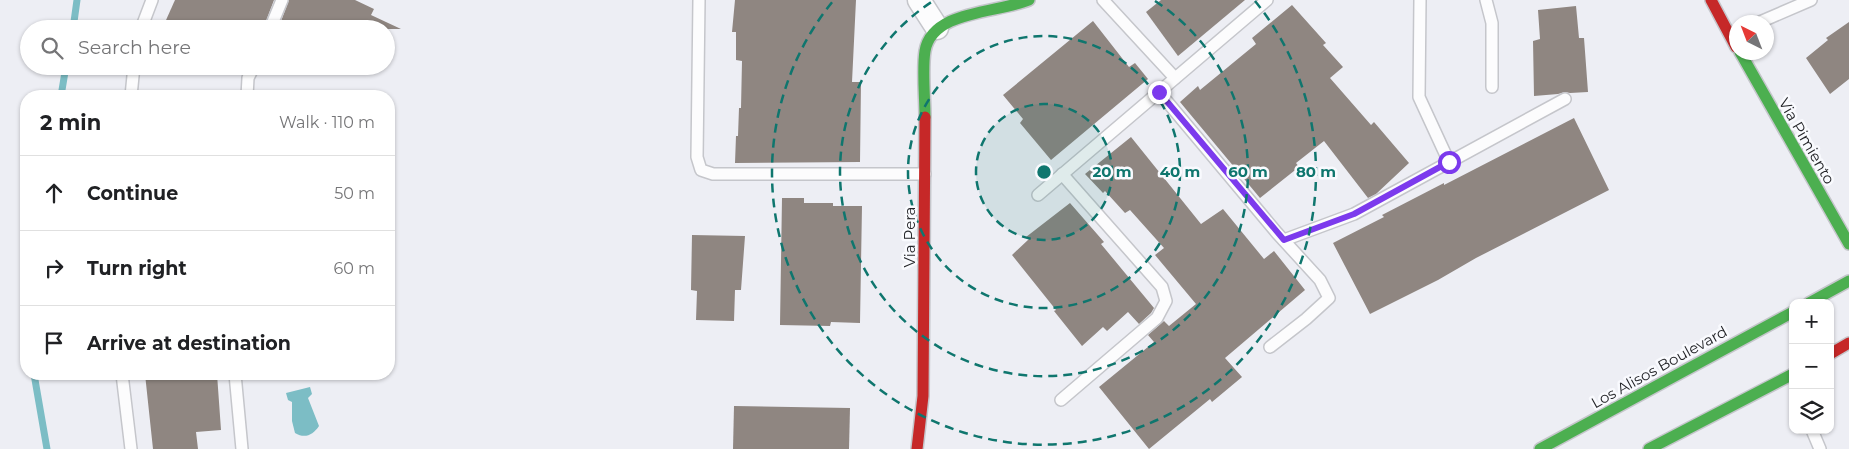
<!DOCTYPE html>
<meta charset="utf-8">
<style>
:root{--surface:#fff;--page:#f2f2f2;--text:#202124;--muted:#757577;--line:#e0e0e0}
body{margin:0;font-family:Montserrat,sans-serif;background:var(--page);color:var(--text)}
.controls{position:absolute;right:15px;bottom:15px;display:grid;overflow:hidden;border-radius:10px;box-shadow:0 1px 4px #0004}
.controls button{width:45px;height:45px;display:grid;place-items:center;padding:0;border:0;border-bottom:1px solid var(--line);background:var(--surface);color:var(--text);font:25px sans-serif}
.compass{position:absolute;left:1729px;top:15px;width:45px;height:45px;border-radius:50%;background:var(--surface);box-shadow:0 1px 4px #0004;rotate:318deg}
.stop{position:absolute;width:15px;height:15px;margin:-11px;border:4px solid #7c3aed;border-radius:50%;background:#fff}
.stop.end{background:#7c3aed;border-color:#fff;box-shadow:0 1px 5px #0008}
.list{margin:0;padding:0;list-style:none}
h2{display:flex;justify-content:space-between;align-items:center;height:65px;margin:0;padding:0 20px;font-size:21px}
h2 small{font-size:16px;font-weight:400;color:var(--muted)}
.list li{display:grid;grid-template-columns:32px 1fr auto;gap:15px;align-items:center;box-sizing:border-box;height:75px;padding:0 20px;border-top:1px solid var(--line)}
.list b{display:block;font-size:19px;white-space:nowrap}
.list em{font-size:16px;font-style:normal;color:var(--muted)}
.icon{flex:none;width:28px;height:28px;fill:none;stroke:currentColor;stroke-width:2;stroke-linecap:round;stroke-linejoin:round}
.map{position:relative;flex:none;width:1849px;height:449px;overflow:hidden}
.search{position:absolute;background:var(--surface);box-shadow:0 1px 4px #0004;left:20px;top:20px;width:375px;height:55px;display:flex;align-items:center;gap:12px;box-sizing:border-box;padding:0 18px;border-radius:28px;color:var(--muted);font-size:19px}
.panel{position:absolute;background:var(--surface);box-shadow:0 1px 4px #0004;left:20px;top:90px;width:375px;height:290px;border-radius:20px}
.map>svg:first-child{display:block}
</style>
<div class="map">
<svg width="1849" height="449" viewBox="0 0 1849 449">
<rect width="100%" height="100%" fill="#edeef4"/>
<path fill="#7cbdc5" d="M 310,387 L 312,394 L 308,398 L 319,426 C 313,435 305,439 295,433 L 292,421 L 292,402 L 288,400 L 286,393 Z"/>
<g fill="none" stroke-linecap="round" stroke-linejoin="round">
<g stroke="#7cbdc5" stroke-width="7">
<path d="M 73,29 L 77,0"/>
<path d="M 61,96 L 66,66"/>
<path d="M 26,307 L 25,317 L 26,327"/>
<path d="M 34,374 L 47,449"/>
</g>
</g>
<g fill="#8f8681">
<path d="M 175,0 L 274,0 L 263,29 L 162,29 Z"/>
<path d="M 289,0 L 355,0 L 374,9 L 371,15 L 401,29 L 278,29 Z"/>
<path d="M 735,0 L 856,0 L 852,82 L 861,82 L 860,162 L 735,163 L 736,136 L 738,136 L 739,108 L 741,108 L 742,61 L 736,60 L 736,32 L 732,32 Z"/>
<path d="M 1161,0 L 1245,0 L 1178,56 L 1146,12 Z"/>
<path d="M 1292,5 L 1326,43 L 1323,45 L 1343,67 L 1330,78 L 1371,125 L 1374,122 L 1409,163 L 1376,194 L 1368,198 L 1324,141 L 1296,163 L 1299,167 L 1260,198 L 1180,102 L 1198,86 L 1200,90 L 1256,44 L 1252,38 Z"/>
<path d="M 1576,6 L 1579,38 L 1584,38 L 1588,92 L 1570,93 L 1565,92 L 1558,94 L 1534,96 L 1533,41 L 1540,39 L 1538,10 Z"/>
<path d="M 1093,21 L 1129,67 L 1135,63 L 1148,79 L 1051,160 L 1020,123 L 1023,119 L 1003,95 Z"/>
<path d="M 1849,22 L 1849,79 L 1830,94 L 1806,58 L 1828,40 L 1826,38 Z"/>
<path d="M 1574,118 L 1609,190 L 1476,258 L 1438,280 L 1370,314 L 1333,243 L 1384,217 L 1382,215 L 1444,183 L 1444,185 Z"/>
<path d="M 1131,137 L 1201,224 L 1223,209 L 1264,259 L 1274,251 L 1305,290 L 1225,358 L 1242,377 L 1212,402 L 1210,399 L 1149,449 L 1099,387 L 1154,342 L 1148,335 L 1164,321 L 1169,326 L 1196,304 L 1155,255 L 1164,248 L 1130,210 L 1125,213 L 1105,191 L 1103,193 L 1085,174 Z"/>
<path d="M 782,198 L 804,198 L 804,203 L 833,203 L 833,206 L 862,206 L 860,323 L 831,322 L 830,326 L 780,325 Z"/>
<path d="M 1070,203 L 1104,242 L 1101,244 L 1154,308 L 1151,313 L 1139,324 L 1128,312 L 1107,331 L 1103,327 L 1082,346 L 1054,311 L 1056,310 L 1012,255 L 1029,239 L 1026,237 Z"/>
<path d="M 692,235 L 745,236 L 741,290 L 735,290 L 734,321 L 696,320 L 697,291 L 691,290 Z"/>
<path d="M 145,374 L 217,374 L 221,430 L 196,432 L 198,449 L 153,449 Z"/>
<path d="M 734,406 L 850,408 L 849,449 L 733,449 Z"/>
</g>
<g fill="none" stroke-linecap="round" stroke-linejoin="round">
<g stroke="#c5c6cb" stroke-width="14">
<g id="lane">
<path d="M 699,0 L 697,157 L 701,170 L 713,174 L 925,174"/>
<path d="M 1103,0 L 1175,78"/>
<path d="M 1420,0 L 1419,97 L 1449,162"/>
<path d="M 1486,0 L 1492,23 L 1492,87"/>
<path d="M 1760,22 L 1811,0"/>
<path d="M 141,29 L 152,0"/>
<path d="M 270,29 L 282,0"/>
<path d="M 1159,92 L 1277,233 L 1320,280 L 1329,298 L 1306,319 L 1270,347"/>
<path d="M 131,96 L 134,66"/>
<path d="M 247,96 L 248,78 L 254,66"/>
<path d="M 1038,195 L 1267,0"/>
<path d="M 1284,240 L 1354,214 L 1565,99"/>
<path d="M 122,374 L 131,449"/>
<path d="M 235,374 L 242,449"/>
<path d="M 1061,400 L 1157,318 L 1166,301 L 1162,287 L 1062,174"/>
<path d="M 1812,430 L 1820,449"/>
</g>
</g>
<g stroke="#c5c6cb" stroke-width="25">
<path id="street" d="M 919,0 L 937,28"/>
</g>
<g stroke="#c5c6cb" stroke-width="14">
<g id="fast">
<path d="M 1740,52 L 1849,244"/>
<path d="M 925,117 C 925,98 922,69 925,51 C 932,10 998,13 1029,0"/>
<path d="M 1809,303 L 1849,281"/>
<path d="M 1540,449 L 1793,312"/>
<path d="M 1649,449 L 1793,374"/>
</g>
</g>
<g stroke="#c5c6cb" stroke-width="14">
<g id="jam">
<path d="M 1711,0 L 1736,47"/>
<path d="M 1830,354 L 1849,343"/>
<path d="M 917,449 L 923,396 L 925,117"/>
</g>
</g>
<use href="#lane" stroke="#fcfcfd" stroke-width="11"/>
<use href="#street" stroke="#fcfcfd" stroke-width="22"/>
<use href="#fast" stroke="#4caf50" stroke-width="11"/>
<use href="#jam" stroke="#c62828" stroke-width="11"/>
</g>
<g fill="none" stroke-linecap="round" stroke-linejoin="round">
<path stroke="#7c3aed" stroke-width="6" d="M 1159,92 L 1284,240 L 1354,214 L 1449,162"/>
</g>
<circle cx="1044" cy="172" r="68" fill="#0f766e" fill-opacity=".12"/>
<g fill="none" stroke="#0f766e" stroke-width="2.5" stroke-dasharray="9 6">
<circle cx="1044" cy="172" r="68"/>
<circle cx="1044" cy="172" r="136"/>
<path d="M1155 1A204 204 0 1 1 933 1"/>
<path d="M1255 1A272 272 0 1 1 833 1"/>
</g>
<g text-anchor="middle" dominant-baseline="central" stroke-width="5" stroke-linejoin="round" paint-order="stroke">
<g font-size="15" fill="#232428" stroke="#f9fafe">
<text transform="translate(1807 141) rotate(60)">Via Pimiento</text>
<text transform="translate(909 237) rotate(-90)">Via Pera</text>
<text transform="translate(1659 367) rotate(-29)">Los Alisos Boulevard</text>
</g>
</g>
<circle cx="1044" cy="172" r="8" fill="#0f766e" stroke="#f9fafe" stroke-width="2.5"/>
<g font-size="15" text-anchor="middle" font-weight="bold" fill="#0f766e" stroke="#f9fafe" stroke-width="5" stroke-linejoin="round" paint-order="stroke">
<text x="1112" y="177">20 m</text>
<text x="1180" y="177">40 m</text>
<text x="1248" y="177">60 m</text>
<text x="1316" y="177">80 m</text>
</g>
</svg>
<div class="controls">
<button>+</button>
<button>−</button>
<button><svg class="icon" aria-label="layers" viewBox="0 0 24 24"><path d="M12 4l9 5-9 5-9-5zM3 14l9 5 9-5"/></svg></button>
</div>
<svg class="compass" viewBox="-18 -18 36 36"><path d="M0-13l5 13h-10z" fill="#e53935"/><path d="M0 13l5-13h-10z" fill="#757577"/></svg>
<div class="stop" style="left:1449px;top:162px"></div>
<div class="stop end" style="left:1159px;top:92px"></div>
<div class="search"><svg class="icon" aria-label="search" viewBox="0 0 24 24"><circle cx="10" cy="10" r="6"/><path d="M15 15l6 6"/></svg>Search here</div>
<section class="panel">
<h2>2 min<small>Walk · 110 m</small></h2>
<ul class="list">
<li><svg class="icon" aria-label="ahead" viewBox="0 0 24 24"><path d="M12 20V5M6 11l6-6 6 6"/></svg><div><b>Continue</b></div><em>50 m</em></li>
<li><svg class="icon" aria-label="right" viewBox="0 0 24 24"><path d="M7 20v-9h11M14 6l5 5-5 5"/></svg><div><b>Turn right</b></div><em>60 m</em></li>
<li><svg class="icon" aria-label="arrive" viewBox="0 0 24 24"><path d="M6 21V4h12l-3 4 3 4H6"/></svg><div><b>Arrive at destination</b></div></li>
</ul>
</section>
</div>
